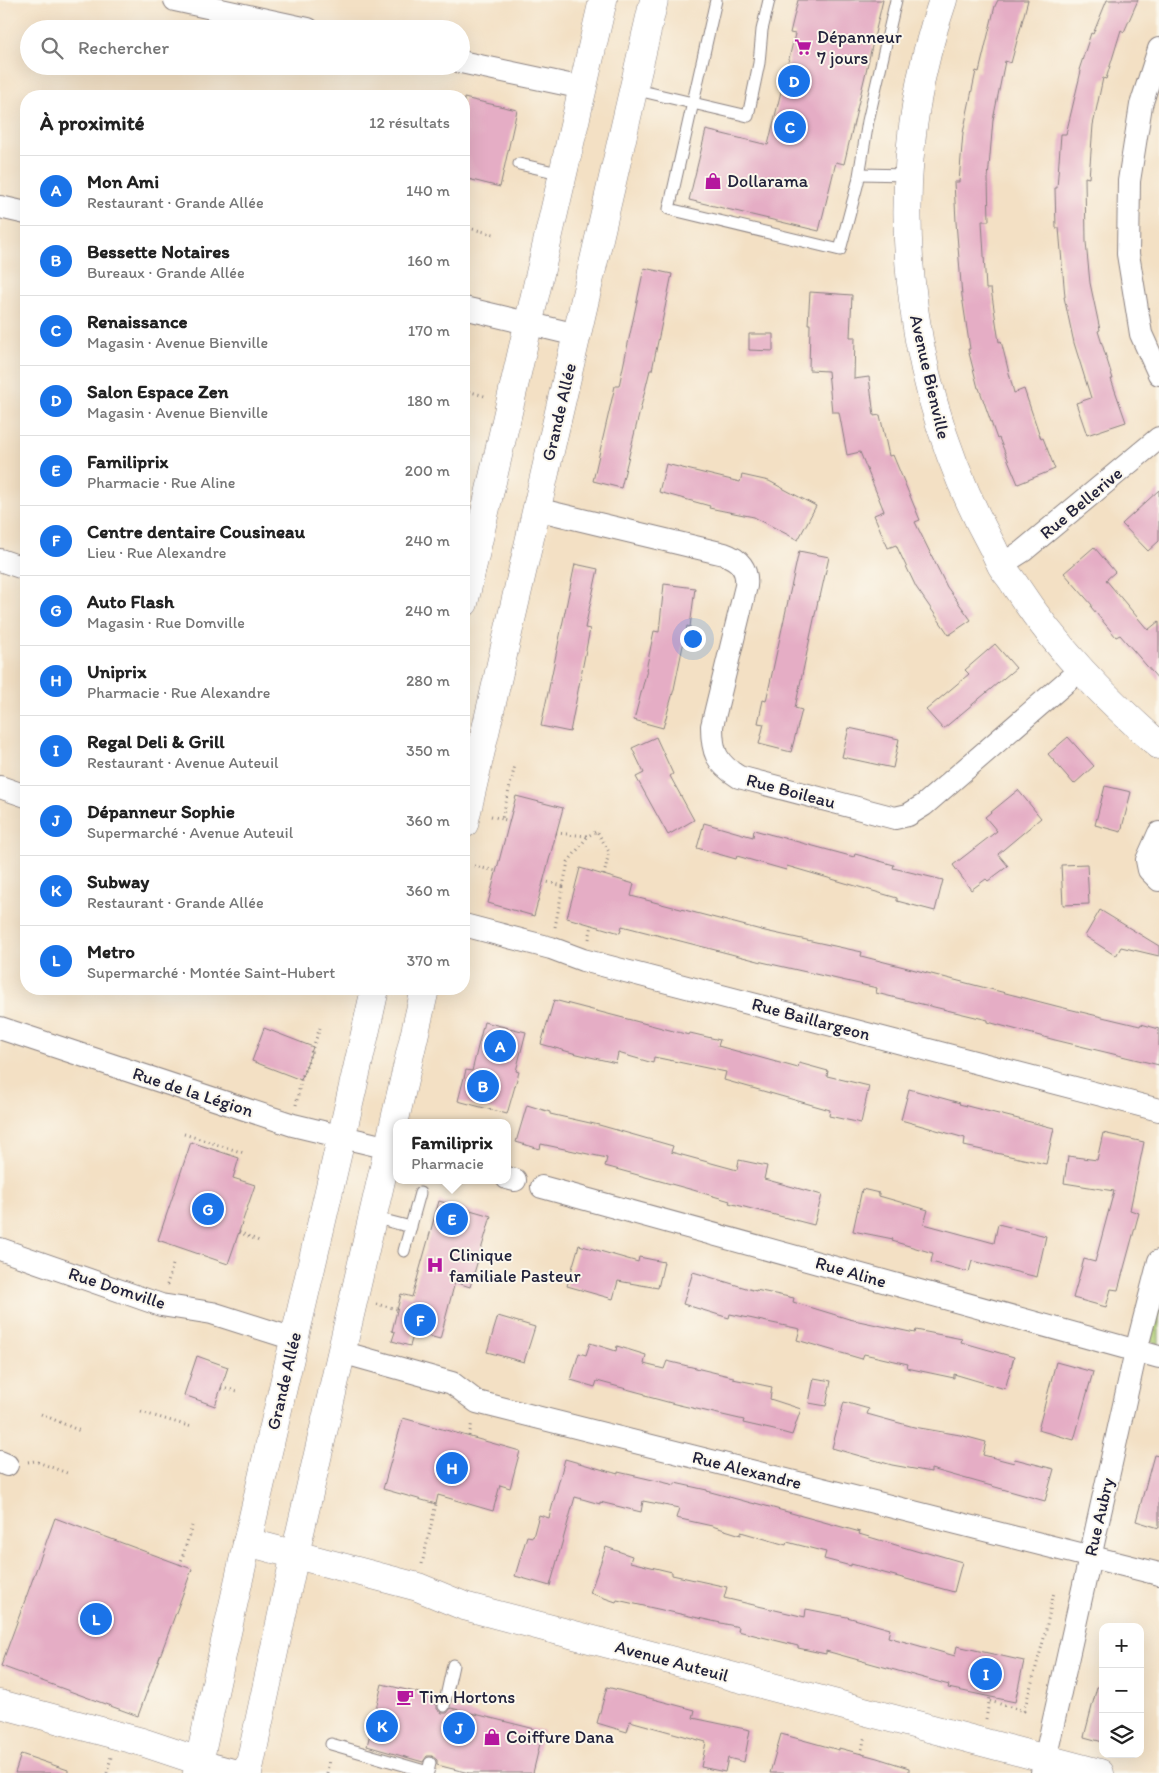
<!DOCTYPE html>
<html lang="fr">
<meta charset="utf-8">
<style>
:root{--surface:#fff;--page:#f2f2f2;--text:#222;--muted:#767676;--line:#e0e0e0;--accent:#1a73e8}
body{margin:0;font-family:Itim,sans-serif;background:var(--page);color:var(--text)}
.controls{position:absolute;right:15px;bottom:15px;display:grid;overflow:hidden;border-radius:10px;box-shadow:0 5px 20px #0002}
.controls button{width:45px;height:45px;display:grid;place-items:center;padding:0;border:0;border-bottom:1px solid var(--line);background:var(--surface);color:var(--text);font:25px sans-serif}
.you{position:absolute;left:692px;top:638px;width:18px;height:18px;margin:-12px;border:4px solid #fff;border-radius:50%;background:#1a73e8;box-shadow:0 0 0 8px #1a73e833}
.badge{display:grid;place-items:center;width:32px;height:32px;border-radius:50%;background:var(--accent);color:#fff;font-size:16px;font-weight:700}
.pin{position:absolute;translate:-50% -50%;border:2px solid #fff;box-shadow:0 1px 5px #0006}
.popup{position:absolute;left:393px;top:1119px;width:118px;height:65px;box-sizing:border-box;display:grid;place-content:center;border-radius:10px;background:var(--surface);filter:drop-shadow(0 1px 4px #0005);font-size:16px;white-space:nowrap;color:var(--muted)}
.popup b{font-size:19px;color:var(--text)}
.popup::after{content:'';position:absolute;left:50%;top:100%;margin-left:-10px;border:10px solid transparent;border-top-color:var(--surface)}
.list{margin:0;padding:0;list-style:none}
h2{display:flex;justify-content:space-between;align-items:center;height:65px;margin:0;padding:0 20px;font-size:21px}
h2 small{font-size:16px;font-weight:400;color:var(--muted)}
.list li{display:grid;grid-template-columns:32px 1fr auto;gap:15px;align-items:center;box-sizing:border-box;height:70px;padding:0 20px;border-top:1px solid var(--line)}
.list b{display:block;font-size:19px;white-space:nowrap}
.list p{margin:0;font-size:16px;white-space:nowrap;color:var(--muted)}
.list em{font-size:16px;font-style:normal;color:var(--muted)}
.icon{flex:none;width:28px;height:28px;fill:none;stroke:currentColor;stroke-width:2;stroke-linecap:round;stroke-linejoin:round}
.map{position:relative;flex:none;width:1159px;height:1773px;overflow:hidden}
.search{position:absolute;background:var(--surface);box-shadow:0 5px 20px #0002;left:20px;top:20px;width:450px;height:55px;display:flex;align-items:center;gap:12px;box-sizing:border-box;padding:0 18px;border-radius:28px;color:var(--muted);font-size:19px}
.panel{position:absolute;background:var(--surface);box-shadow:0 5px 20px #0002;left:20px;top:90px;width:450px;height:905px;border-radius:20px}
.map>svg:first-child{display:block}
</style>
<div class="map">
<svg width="1159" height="1773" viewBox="0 0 1159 1773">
<rect width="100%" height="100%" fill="#fbf7ec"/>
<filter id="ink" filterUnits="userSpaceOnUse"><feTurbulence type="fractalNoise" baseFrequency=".02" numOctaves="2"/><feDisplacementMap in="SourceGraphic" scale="10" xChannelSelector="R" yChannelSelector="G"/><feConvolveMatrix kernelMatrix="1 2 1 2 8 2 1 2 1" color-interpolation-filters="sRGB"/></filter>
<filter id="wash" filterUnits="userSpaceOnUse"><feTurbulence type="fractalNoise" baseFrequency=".0096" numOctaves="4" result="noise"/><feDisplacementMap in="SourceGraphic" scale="20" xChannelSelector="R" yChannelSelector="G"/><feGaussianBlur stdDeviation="1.12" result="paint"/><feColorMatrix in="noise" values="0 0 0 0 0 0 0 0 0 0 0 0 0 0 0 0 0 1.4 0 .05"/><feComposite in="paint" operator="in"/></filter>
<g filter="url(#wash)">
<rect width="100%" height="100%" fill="#f3e0c4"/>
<path fill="#afcd74" stroke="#687858" d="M 1159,1308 L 1159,1344 L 1150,1342 Z"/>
<g id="blocks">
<g fill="#e5adc5">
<path d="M 798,0 L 883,0 L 844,164 L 836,162 L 819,231 L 689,200 L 706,130 L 768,145 L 795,34 L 790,33 Z"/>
<path d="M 998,0 L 1028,0 L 1011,63 L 1005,61 L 993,120 L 988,179 L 989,221 L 982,221 L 986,289 L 991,289 L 999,342 L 1001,341 L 1014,393 L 1024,389 L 1041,439 L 1043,438 L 1055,469 L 1018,484 L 999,438 L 997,439 L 979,388 L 978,388 L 968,349 L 970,349 L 962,296 L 956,222 L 954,182 L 959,182 L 963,133 L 976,71 L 979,72 L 995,6 Z"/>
<path d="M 1107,0 L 1138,0 L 1124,32 L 1121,30 L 1106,79 L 1103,78 L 1093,125 L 1089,178 L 1085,177 L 1086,242 L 1090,283 L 1100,330 L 1098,331 L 1113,379 L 1111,379 L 1126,422 L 1087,435 L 1076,403 L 1091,398 L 1074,343 L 1064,297 L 1065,297 L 1059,228 L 1056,228 L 1055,188 L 1057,188 L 1061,134 L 1066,134 L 1081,71 L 1079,70 L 1091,33 L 1093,34 Z"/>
<path d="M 464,98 L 517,110 L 500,187 L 464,178 Z"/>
<path d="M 644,268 L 672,274 L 652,370 L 650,370 L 621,488 L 593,481 L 615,386 L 619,386 Z"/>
<path d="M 810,292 L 852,295 L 850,337 L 855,337 L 854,379 L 869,377 L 874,416 L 880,415 L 889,456 L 893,455 L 920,520 L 915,522 L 947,587 L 971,620 L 949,635 L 916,587 L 896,545 L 888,548 L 874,515 L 884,511 L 860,452 L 847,455 L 839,412 L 832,412 L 828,371 L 809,370 L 810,324 L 808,324 Z"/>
<path d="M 749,334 L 773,334 L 773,351 L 749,350 Z"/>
<path d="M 666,464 L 740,482 L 742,475 L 769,481 L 816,506 L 798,540 L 754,517 L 709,508 L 710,506 L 659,492 Z"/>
<path d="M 1159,490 L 1159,541 L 1148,551 L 1122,524 Z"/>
<path d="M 1094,547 L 1115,572 L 1106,580 L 1148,630 L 1159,621 L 1159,680 L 1120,635 L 1116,637 L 1091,607 L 1092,605 L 1064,573 Z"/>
<path d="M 799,551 L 829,557 L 820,597 L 819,596 L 795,708 L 802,710 L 791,752 L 759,744 L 764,724 L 758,723 L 763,700 L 766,701 Z"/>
<path d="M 575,564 L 598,569 L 585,628 L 590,629 L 570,732 L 541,726 Z"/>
<path d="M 664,584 L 695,588 L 690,627 L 687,626 L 674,689 L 663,728 L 634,720 L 647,670 L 646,670 L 654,631 L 659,632 Z"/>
<path d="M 995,644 L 1016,668 L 943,729 L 926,710 L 969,674 L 965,670 Z"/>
<path d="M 849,728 L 899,739 L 893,768 L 842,757 Z"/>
<path d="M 656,737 L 673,774 L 670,776 L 694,820 L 668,835 L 636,777 L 644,773 L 632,748 Z"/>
<path d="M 1068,737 L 1094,766 L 1074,784 L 1048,754 Z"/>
<path d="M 1105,786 L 1131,792 L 1121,832 L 1095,825 Z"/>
<path d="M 1018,790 L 1041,818 L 998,854 L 1008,866 L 988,881 L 986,879 L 971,890 L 953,865 L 997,831 L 985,817 Z"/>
<path d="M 516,796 L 563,808 L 534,916 L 488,903 Z"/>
<path d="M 704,823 L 753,837 L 754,830 L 854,857 L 855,854 L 894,865 L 893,868 L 943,880 L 935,911 L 897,901 L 897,898 L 787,866 L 786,870 L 737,856 L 736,859 L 697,848 Z"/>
<path d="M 1087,864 L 1089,904 L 1063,905 L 1061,865 Z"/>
<path d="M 580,868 L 634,884 L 631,896 L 765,931 L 862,952 L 861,956 L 1060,1007 L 1140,1026 L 1141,1024 L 1159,1029 L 1159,1065 L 1055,1040 L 988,1022 L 988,1020 L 876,993 L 877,988 L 762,962 L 622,926 L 620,933 L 567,918 Z"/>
<path d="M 1100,910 L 1159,946 L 1159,956 L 1121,947 L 1116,956 L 1085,936 Z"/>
<path d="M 554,1000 L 689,1035 L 690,1033 L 720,1040 L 718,1046 L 798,1068 L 799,1063 L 828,1071 L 827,1076 L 869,1086 L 861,1123 L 829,1116 L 830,1110 L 724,1080 L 726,1072 L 654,1057 L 653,1063 L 618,1053 L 616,1063 L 573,1053 L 541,1044 Z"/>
<path d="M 484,1022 L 526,1032 L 516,1071 L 519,1072 L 507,1114 L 458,1101 L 466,1070 L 472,1071 Z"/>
<path d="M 264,1028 L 313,1047 L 301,1080 L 252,1061 Z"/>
<path d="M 909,1089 L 960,1103 L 959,1104 L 1054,1128 L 1046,1164 L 964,1146 L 965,1138 L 901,1120 Z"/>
<path d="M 527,1105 L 550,1112 L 550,1114 L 599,1125 L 673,1146 L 671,1152 L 737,1170 L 739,1160 L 767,1166 L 764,1179 L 822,1195 L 814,1225 L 729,1203 L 730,1201 L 693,1190 L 605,1166 L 607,1158 L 541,1144 L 540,1149 L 516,1142 Z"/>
<path d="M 1103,1133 L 1144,1142 L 1130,1210 L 1139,1213 L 1118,1290 L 1111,1289 L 1106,1307 L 1073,1298 L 1084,1259 L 1095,1262 L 1114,1191 L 1064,1183 L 1068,1156 L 1097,1160 Z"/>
<path d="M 191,1142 L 239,1158 L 233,1178 L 255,1185 L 228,1264 L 158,1240 Z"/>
<path d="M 862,1189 L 879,1193 L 879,1196 L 928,1210 L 924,1224 L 994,1243 L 998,1224 L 1046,1236 L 1037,1277 L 972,1261 L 969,1272 L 931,1262 L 933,1253 L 892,1241 L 893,1239 L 853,1231 Z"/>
<path d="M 439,1201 L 491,1216 L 470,1287 L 455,1282 L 440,1339 L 414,1332 L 410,1346 L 392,1341 L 395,1332 L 392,1331 L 401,1294 L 412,1297 Z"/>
<path d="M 579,1245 L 638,1262 L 639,1257 L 664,1262 L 658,1288 L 618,1281 L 613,1299 L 567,1286 Z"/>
<path d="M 693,1272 L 756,1291 L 756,1290 L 794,1298 L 793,1302 L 849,1319 L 915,1333 L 916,1330 L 962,1339 L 961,1342 L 1014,1357 L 1005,1389 L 954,1374 L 954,1378 L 907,1368 L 908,1364 L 864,1354 L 862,1359 L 797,1340 L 800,1329 L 730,1314 L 729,1318 L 683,1304 Z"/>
<path d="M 498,1316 L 535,1327 L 524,1362 L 487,1352 Z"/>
<path d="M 590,1343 L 616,1351 L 617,1346 L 646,1355 L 644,1364 L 664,1369 L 667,1361 L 733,1377 L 733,1379 L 772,1387 L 770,1399 L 801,1409 L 792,1435 L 774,1430 L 743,1423 L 744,1420 L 675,1404 L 645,1396 L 645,1394 L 597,1381 L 595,1387 L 571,1380 L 579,1353 L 586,1355 Z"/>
<path d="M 197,1356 L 228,1367 L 215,1406 L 184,1395 Z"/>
<path d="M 1056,1362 L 1093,1372 L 1074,1440 L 1038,1430 Z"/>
<path d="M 814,1378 L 831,1381 L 826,1406 L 809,1403 Z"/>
<path d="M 844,1402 L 869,1409 L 867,1414 L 914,1427 L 960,1435 L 986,1442 L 983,1455 L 1014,1463 L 1015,1459 L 1054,1469 L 1045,1501 L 931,1469 L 931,1472 L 892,1465 L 832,1448 Z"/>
<path d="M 403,1418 L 520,1451 L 510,1488 L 500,1485 L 493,1511 L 438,1495 L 436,1504 L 383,1489 Z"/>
<path d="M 1154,1455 L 1159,1456 L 1159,1528 L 1136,1521 Z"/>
<path d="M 565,1459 L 618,1474 L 618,1472 L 675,1485 L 675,1483 L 707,1490 L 707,1491 L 755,1504 L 755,1503 L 860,1532 L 859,1534 L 923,1553 L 924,1551 L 962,1562 L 954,1592 L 851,1564 L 851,1566 L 824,1559 L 826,1552 L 787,1542 L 786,1545 L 741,1532 L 741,1535 L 712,1526 L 676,1518 L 679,1508 L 643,1501 L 641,1512 L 600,1502 L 600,1504 L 575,1497 L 550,1586 L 515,1576 L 527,1536 L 533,1537 L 539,1515 L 549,1518 Z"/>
<path d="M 55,1518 L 192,1569 L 138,1716 L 1,1666 Z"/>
<path d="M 606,1547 L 632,1556 L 630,1562 L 672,1572 L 672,1575 L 727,1587 L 724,1598 L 805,1617 L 806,1609 L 847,1617 L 890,1629 L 888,1637 L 955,1656 L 957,1646 L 1024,1661 L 1015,1702 L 948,1688 L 949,1685 L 826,1651 L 826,1654 L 798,1648 L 798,1646 L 738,1631 L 739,1627 L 617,1600 L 616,1602 L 590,1593 Z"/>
<path d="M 382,1684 L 436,1697 L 434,1704 L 437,1704 L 437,1709 L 442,1713 L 447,1713 L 451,1708 L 543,1731 L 533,1773 L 469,1773 L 437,1765 L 437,1760 L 432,1756 L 427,1756 L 423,1762 L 367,1746 Z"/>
<path d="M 607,1687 L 695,1710 L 693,1718 L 750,1730 L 744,1762 L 728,1758 L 725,1772 L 701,1767 L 706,1742 L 630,1721 L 627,1732 L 597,1723 Z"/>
<path d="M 1097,1687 L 1103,1687 L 1103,1742 L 1084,1737 Z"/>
<path d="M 781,1734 L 839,1750 L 839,1748 L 877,1758 L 909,1768 L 909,1773 L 770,1773 Z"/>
<path d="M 21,1754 L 68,1770 L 68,1773 L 15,1773 Z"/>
</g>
</g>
</g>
<g filter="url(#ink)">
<use href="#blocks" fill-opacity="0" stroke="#8a8180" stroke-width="1"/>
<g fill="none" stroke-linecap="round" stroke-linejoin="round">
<g stroke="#8a8180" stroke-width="13">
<g id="service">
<path d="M 716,0 L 669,209 L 840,250 L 858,182 L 868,121 L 896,0"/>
<path d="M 633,89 L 748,116 L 759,63 L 762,30 L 769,0"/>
<path d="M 519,164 L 563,174"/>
<path d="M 860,174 L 908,175"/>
<path d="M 372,1217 L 411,1227"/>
<path d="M 404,1251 L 420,1193"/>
<path d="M 444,1706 L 453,1665"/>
<path d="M 331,1744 L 428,1772 L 430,1763"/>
</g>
</g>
<g stroke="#8a8180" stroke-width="24">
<g id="minor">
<path d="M 175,0 L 308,29"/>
<path d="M 1159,49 L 1141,105 L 1129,181 L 1128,254 L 1141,334 L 1159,374"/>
<path d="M 461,62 L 583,88"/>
<path d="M 0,207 L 26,213"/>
<path d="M 464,308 L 577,335"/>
<path d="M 536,509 L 724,554 C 739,559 748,569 746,586 L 712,726 C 712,752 716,763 739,777 L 895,818 L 908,815 L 924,805 L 1080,670"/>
<path d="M 0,560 L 26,569"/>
<path d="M 1001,565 L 1023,551 L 1159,438"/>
<path d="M 0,787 L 26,796"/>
<path d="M 1159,833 L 1147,860 L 1149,870 L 1159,880"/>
<path d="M 464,925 L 551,948 L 583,960 L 1159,1110"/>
<path d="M 0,1028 L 293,1125 L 397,1150"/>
<path d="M 507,1178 L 515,1180"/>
<path d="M 542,1187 L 1159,1357"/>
<path d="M 0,1249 L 161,1305 L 212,1313 L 294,1339"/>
<path d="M 341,1352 L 452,1383 L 477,1402 L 1159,1574"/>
<path d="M 0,1462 L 7,1465"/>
<path d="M 199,1761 L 244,1773"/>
<path d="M 1042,1773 L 1136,1351 L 1159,1261"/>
</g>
</g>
<g stroke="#8a8180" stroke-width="29">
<g id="tertiary">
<path d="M 943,0 C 881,178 902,381 992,546 C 995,552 998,559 1001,565 C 1005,572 1011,578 1015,585 C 1056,648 1103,696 1159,745"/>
<path d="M 247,1542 L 418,1587 L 464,1606 L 1100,1773"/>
<path d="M 0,1704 L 142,1742 L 199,1761"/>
</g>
</g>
<g stroke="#8a8180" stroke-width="29">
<g id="secondary">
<path d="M 464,603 L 603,0"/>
<path d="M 464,824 L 654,0"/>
<path d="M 197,1773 C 251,1511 317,1251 375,989"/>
<path d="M 248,1773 L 295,1554 L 425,989"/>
</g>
</g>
<g stroke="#8a8180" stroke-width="3" stroke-dasharray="1 4" stroke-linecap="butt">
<path d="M 468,228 L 494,234"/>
<path d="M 464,390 L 488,397"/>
<path d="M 491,816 L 502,819"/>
<path d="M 510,821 L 502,819 L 515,765"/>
<path d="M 556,833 L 587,836"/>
<path d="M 474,866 L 496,871"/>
<path d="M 543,881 L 563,886 L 568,862 L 588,836 L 597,831 L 609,852 L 604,875"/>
<path d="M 555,927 L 563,886"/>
<path d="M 589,939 L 592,925"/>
<path d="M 296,1105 L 301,1080 L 320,1028"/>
<path d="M 184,1134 L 244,1153"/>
<path d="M 239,1232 L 259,1241"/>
<path d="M 167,1285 L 174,1261"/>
<path d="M 376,1304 L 397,1309"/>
<path d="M 221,1388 L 238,1391"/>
<path d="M 141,1412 L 192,1427"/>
<path d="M 41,1414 L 80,1431"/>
<path d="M 469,1436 L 472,1422"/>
<path d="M 28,1462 L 35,1461 L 67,1473"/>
<path d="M 422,1564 L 436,1504"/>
<path d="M 180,1565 L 192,1526"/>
<path d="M 990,1701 L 1024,1711 L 1044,1638 L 1054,1592"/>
<path d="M 986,1719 L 990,1697"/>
<path d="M 861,1754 L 865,1735"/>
<path d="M 107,1773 L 111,1757"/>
<path d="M 327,1773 L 329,1759"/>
</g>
<use href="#service" stroke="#fff" stroke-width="11"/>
<use href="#minor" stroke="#fff" stroke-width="22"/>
<use href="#tertiary" stroke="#fff" stroke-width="28"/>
<use href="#secondary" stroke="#fff" stroke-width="28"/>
</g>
</g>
<defs>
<g id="supermarket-bare" transform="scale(1.35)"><path d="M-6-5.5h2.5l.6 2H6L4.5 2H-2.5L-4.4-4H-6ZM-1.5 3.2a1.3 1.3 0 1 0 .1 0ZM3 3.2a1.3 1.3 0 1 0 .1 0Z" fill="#b5179e" stroke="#fbf7ec" stroke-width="2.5" paint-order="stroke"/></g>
<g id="shop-bare" transform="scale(1.35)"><path d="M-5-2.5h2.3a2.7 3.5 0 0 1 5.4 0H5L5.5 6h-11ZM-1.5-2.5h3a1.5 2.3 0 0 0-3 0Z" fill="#b5179e" stroke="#fbf7ec" stroke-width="2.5" paint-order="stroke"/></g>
<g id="hospital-bare" transform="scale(1.35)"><path d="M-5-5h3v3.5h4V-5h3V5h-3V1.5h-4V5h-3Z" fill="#b5179e" stroke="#fbf7ec" stroke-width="2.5" paint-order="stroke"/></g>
<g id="cafe-bare" transform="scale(1.35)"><path d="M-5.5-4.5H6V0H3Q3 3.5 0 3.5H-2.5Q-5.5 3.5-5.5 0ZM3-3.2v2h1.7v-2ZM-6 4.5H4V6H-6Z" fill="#b5179e" stroke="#fbf7ec" stroke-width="2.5" paint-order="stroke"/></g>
</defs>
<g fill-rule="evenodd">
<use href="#supermarket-bare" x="803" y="47"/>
<use href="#shop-bare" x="713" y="181"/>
<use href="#hospital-bare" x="435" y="1265"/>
<use href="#cafe-bare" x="405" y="1697"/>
<use href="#shop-bare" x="492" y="1737"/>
</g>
<g text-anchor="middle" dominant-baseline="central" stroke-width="4" stroke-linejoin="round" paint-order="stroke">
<g font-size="18" fill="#22223b" stroke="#fbf7ec" text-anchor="start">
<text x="817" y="37">Dépanneur<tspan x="817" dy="21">7 jours</tspan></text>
<text x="727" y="181">Dollarama</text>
<text x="449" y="1255">Clinique<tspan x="449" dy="21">familiale Pasteur</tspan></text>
<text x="419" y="1697">Tim Hortons</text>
<text x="506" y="1737">Coiffure Dana</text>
</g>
<g font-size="18" fill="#22223b" stroke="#fbf7ec">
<text transform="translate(930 377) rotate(77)">Avenue Bienville</text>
<text transform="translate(559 412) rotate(-77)">Grande Allée</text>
<text transform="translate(1081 503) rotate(-40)">Rue Bellerive</text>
<text transform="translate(791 791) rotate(15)">Rue Boileau</text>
<text transform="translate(811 1019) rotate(15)">Rue Baillargeon</text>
<text transform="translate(193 1092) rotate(18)">Rue de la Légion</text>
<text transform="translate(851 1272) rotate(16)">Rue Aline</text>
<text transform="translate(117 1288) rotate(18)">Rue Domville</text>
<text transform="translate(284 1381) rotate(-77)">Grande Allée</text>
<text transform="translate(747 1470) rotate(14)">Rue Alexandre</text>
<text transform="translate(1099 1517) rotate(-77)">Rue Aubry</text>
<text transform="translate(672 1661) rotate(15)">Avenue Auteuil</text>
</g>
</g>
</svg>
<div class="controls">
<button>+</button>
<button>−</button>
<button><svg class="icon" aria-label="layers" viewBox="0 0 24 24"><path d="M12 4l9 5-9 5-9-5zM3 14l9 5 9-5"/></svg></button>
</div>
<div class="you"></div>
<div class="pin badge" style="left:500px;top:1046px">A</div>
<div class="pin badge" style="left:483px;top:1086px">B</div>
<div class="pin badge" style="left:790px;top:127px">C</div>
<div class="pin badge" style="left:794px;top:81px">D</div>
<div class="pin badge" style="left:452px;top:1219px">E</div>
<div class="popup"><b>Familiprix</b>Pharmacie</div>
<div class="pin badge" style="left:420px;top:1320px">F</div>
<div class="pin badge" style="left:208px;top:1209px">G</div>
<div class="pin badge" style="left:452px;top:1468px">H</div>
<div class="pin badge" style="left:986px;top:1674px">I</div>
<div class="pin badge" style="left:459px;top:1728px">J</div>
<div class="pin badge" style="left:382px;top:1726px">K</div>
<div class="pin badge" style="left:96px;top:1619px">L</div>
<div class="search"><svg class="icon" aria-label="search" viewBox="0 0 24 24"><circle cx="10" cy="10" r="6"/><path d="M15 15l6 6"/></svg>Rechercher</div>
<section class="panel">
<h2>À proximité<small>12 résultats</small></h2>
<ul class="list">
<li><span class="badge">A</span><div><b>Mon Ami</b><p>Restaurant · Grande Allée</p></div><em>140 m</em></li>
<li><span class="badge">B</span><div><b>Bessette Notaires</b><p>Bureaux · Grande Allée</p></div><em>160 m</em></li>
<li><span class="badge">C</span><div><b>Renaissance</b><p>Magasin · Avenue Bienville</p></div><em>170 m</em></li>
<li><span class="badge">D</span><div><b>Salon Espace Zen</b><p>Magasin · Avenue Bienville</p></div><em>180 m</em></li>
<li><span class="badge">E</span><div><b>Familiprix</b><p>Pharmacie · Rue Aline</p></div><em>200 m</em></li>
<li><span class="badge">F</span><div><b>Centre dentaire Cousineau</b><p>Lieu · Rue Alexandre</p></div><em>240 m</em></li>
<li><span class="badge">G</span><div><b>Auto Flash</b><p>Magasin · Rue Domville</p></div><em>240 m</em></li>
<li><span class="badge">H</span><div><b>Uniprix</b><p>Pharmacie · Rue Alexandre</p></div><em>280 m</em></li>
<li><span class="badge">I</span><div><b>Regal Deli &amp; Grill</b><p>Restaurant · Avenue Auteuil</p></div><em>350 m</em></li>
<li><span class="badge">J</span><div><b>Dépanneur Sophie</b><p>Supermarché · Avenue Auteuil</p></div><em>360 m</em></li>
<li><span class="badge">K</span><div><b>Subway</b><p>Restaurant · Grande Allée</p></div><em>360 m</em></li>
<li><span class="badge">L</span><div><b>Metro</b><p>Supermarché · Montée Saint-Hubert</p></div><em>370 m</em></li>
</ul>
</section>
</div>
